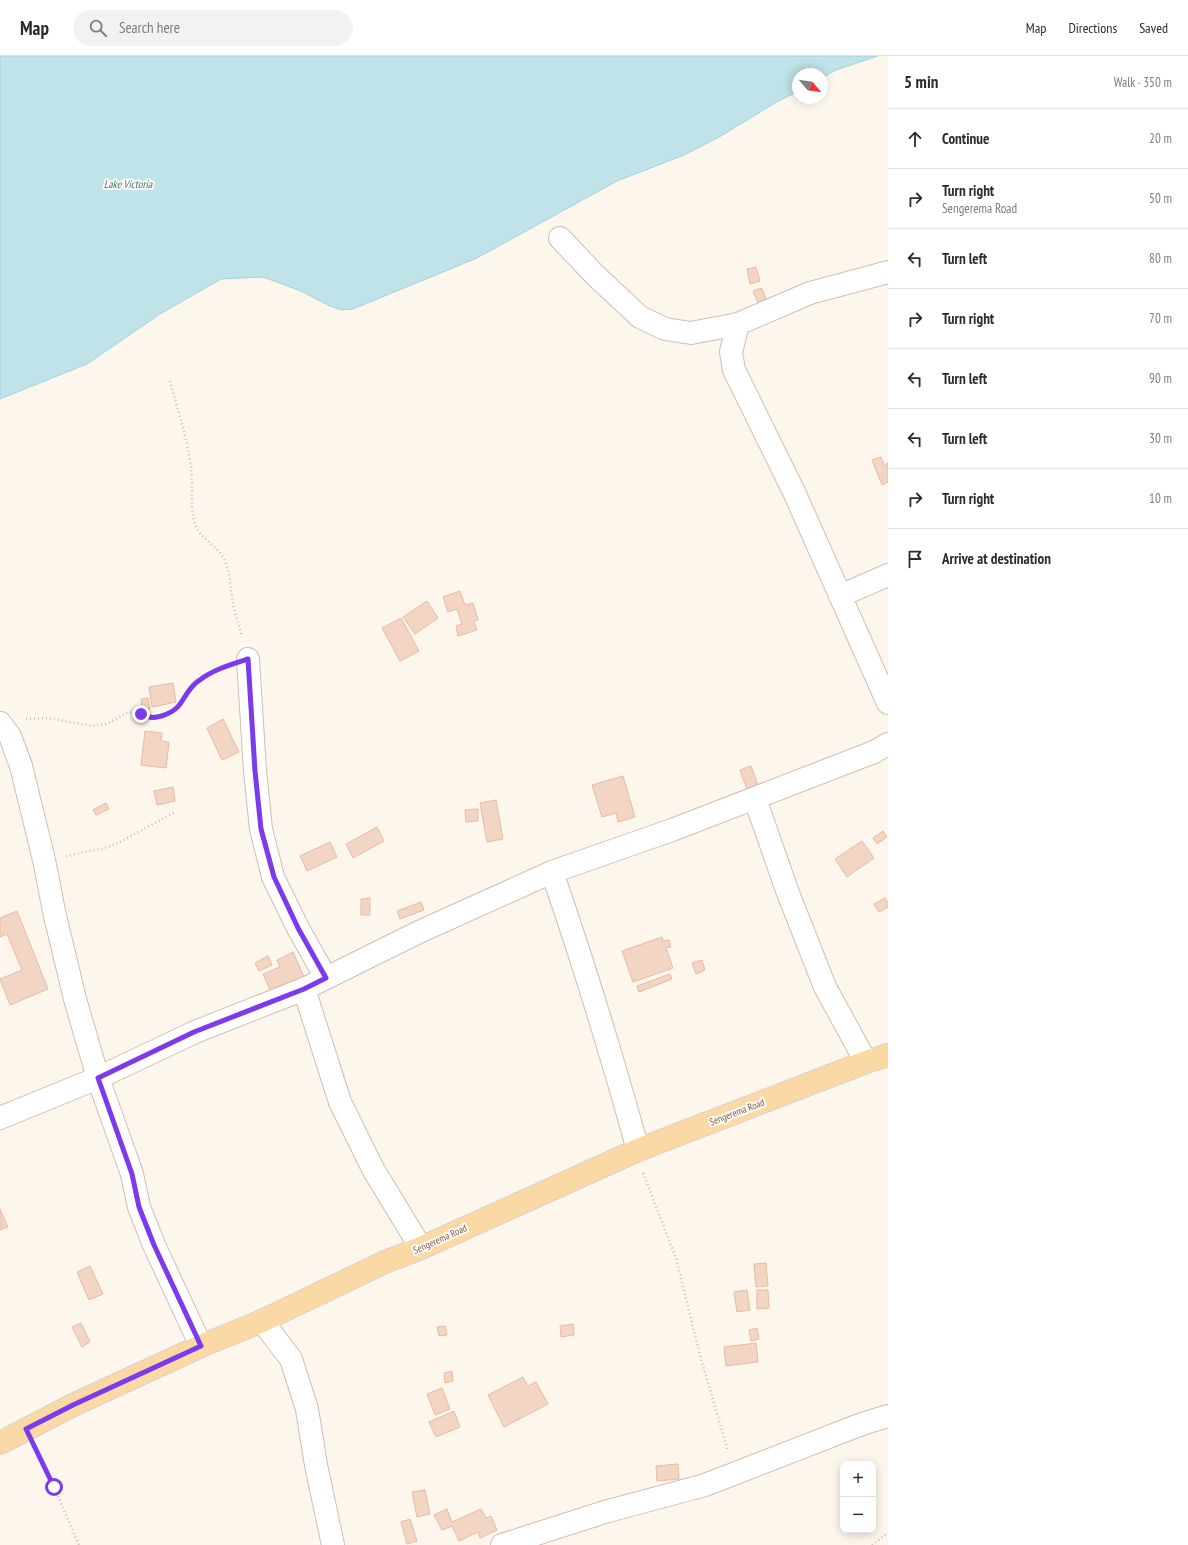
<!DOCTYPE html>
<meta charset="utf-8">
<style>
:root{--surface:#fff;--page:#f2f2f3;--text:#2b2b33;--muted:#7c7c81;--line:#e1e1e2}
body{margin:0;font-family:"PT Sans Narrow",sans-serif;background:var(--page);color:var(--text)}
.controls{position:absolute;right:12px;bottom:12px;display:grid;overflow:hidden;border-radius:8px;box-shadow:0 2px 10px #0003}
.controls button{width:36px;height:36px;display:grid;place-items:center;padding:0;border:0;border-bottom:1px solid var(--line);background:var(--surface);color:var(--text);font:20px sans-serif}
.compass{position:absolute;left:792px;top:12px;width:36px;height:36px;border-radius:50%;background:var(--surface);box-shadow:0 2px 10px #0003;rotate:119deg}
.stop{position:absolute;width:12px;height:12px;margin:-9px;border:3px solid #7c3aed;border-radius:50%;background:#fff}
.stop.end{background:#7c3aed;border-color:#fff;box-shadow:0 1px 4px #0008}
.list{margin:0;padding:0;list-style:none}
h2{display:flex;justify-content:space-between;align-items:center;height:52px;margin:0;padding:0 16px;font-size:17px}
h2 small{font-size:13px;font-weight:400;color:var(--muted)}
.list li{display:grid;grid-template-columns:26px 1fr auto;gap:12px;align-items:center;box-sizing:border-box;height:60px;padding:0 16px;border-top:1px solid var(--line)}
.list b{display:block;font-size:15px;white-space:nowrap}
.list p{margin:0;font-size:13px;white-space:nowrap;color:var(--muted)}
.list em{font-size:13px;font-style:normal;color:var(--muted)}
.icon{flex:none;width:22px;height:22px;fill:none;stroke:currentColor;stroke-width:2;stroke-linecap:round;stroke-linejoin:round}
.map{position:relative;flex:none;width:888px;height:1489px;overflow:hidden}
header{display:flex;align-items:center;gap:24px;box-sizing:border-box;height:56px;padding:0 20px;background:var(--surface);border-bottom:1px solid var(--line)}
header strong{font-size:19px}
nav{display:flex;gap:22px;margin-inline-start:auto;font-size:14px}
.search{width:280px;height:36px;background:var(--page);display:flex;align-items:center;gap:10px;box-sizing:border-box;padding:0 14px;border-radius:22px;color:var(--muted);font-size:15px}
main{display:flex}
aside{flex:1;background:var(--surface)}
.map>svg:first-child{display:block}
</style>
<header>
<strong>Map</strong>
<div class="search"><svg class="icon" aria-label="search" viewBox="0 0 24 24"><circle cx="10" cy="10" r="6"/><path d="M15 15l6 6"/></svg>Search here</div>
<nav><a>Map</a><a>Directions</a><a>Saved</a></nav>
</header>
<main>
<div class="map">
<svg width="888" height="1489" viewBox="0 0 888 1489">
<rect width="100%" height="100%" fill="#fdf6ec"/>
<path fill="#bfe3e8" stroke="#a5d3da" d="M 0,0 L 878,0 L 836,14 L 822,22 L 822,18 L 798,18 L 798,35 L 775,47 L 721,80 L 684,99 L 617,125 L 477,202 L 353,253 L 342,254 L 330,250 L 301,235 L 263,221 L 221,223 L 160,258 L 87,308 L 0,343 Z"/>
<g fill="#f3d5c3" stroke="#e6bba3">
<path d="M 756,211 L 760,225 L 750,228 L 747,213 Z"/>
<path d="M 762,232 L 767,246 L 759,249 L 753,235 Z"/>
<path d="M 881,401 L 884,409 L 888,407 L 888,426 L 882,429 L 872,404 Z"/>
<path d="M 460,535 L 465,549 L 473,547 L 478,564 L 474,565 L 477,574 L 458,580 L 456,570 L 462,568 L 457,553 L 448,556 L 443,541 Z"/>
<path d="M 427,545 L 438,562 L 415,578 L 403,561 Z"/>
<path d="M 401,562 L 419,595 L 400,605 L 382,572 Z"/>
<path d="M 173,627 L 176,646 L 152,651 L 149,631 Z"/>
<path d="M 148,642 L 150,653 L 143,655 L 141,643 Z"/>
<path d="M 223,663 L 239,696 L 222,704 L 207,672 Z"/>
<path d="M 145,675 L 162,677 L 161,685 L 169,686 L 166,712 L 141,709 Z"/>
<path d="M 751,710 L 758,729 L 747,733 L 740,714 Z"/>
<path d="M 623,720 L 635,761 L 618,766 L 616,757 L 602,761 L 592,729 Z"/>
<path d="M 173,731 L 175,745 L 157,749 L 154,735 Z"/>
<path d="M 496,744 L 503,783 L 487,786 L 480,747 Z"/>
<path d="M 106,747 L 109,753 L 96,759 L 93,754 Z"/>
<path d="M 478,753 L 478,765 L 466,766 L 465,754 Z"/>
<path d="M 377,771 L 384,785 L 353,802 L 346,788 Z"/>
<path d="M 883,775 L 887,781 L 877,788 L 873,782 Z"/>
<path d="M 862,785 L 874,802 L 847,821 L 835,803 Z"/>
<path d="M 330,786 L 337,801 L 307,815 L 300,800 Z"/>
<path d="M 370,842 L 370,859 L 361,859 L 361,843 Z"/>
<path d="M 885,842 L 888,847 L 888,851 L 879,856 L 874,848 Z"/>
<path d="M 421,846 L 424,854 L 400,863 L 397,855 Z"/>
<path d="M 17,855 L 48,933 L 10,949 L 0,923 L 22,914 L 7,878 L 0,881 L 0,862 Z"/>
<path d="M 662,881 L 663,885 L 669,884 L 671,891 L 666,892 L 673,912 L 633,926 L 622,895 Z"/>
<path d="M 293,896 L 304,921 L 271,936 L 263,918 L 280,911 L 277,904 Z"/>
<path d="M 268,900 L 272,909 L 259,915 L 255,907 Z"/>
<path d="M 702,904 L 705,914 L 696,918 L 692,907 Z"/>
<path d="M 670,918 L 672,923 L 639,936 L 637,930 Z"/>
<path d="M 0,1153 L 8,1171 L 0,1174 Z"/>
<path d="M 766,1207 L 768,1230 L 756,1231 L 754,1208 Z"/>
<path d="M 90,1210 L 103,1238 L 89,1244 L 77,1216 Z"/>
<path d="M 747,1234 L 750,1254 L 737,1256 L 734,1236 Z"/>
<path d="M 757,1234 L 768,1234 L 769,1252 L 757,1253 Z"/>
<path d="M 81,1267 L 90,1286 L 82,1291 L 72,1271 Z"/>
<path d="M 573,1268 L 574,1279 L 561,1281 L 560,1270 Z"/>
<path d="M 445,1270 L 447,1279 L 439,1280 L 437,1271 Z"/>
<path d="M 757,1272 L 759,1283 L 751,1285 L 749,1274 Z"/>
<path d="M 756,1287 L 758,1306 L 726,1310 L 724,1291 Z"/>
<path d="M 452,1315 L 453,1325 L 445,1327 L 444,1317 Z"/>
<path d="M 523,1321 L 528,1330 L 536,1326 L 548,1348 L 504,1371 L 488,1339 Z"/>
<path d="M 442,1332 L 450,1353 L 435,1359 L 427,1338 Z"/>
<path d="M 454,1355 L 460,1371 L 436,1381 L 429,1366 Z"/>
<path d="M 678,1408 L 679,1423 L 657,1425 L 656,1410 Z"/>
<path d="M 425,1434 L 430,1458 L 417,1461 L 412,1436 Z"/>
<path d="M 447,1453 L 452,1466 L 481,1453 L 486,1462 L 491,1460 L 497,1474 L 480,1482 L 478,1476 L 459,1485 L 452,1470 L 442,1474 L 434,1459 Z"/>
<path d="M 410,1463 L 417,1485 L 407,1488 L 401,1466 Z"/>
</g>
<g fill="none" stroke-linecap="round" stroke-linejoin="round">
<g stroke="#d1beb0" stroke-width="24">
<g id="minor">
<path d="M 560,182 L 595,219 L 640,261 L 665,273 L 691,277 L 738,268 L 810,237 L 888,216"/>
<path d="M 738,268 L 731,296 L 734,314 L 794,436 L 888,647"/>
<path d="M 840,540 L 888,519"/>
<path d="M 248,603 L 255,715 L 261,773 L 273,821 L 298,872 L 326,922"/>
<path d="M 0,667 L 10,680 L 21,710 L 44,804 L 55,860 L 75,943 L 98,1022 L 132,1118 L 139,1151 L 154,1189 L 201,1290"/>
<path d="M 755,743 L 788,837 L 825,931 L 866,1006"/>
<path d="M 552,816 C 584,908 612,1000 638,1094"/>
<path d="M 304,933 L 340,1046 L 373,1113 L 421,1192"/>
<path d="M 0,1062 L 98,1022 L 195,976 L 304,933 L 419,876 L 552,816 L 672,774 L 874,696 L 888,688"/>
<path d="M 262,1265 L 291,1303 L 307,1353 L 316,1409 L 333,1489"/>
<path d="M 502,1489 L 608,1455 L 705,1429 L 862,1368 L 888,1360"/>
</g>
</g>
<g stroke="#dad1cd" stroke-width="24">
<path id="major" d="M 0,1387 L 73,1349 L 201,1290 L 262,1265 L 385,1206 L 421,1192 L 638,1094 L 866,1006 L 888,999"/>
</g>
<g stroke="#d9b8a5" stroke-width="2.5" stroke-dasharray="1 3" stroke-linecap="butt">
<path d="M 170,325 C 177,352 186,378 190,405 C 194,426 189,447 195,468 C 200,483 217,489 224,503 C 231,516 230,533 233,548 C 235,559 239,569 242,580"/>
<path d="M 26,663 L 47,662 L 93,670 L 106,668 L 117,663 L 126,657 L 133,656 L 150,661 L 164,659 L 179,650 L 188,635 L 196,627 L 211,617 L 225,610"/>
<path d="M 66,800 L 105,792 L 118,787 L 175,756"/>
<path d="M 643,1117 L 676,1202 L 701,1303 L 728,1395"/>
<path d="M 36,1393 L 54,1431 L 79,1489"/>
<path d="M 872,1489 L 888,1477"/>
</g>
<use href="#minor" stroke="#fff" stroke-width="22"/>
<use href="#major" stroke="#fbd9a5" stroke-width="22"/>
</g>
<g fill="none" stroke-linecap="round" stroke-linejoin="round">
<path stroke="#7c3aed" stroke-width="5" d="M 54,1431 L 26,1373 L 73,1349 L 201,1290 L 154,1189 L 139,1151 L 132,1118 L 98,1022 L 194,976 L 304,933 L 326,922 L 298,872 L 274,821 L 261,773 L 255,715 L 248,603 C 229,609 212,614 197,626 C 189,632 186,640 180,648 C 175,656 159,663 149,661 C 147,660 143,659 141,658"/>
</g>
<g text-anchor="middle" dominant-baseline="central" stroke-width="4" stroke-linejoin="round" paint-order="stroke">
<g font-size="10" fill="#7a5c4d" stroke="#fffaf3">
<text transform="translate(737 1056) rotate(-21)">Sengerema Road</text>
<text transform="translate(440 1183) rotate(-24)">Sengerema Road</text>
</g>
<g font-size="11" font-style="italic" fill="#437c86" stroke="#fffaf3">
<text x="128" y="128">Lake Victoria</text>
</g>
</g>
</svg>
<div class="controls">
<button>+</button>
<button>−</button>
</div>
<svg class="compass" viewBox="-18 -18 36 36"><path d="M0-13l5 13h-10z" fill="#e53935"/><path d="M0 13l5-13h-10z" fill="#7c7c81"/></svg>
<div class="stop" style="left:54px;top:1431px"></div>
<div class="stop end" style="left:141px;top:658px"></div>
</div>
<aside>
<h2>5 min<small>Walk · 350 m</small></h2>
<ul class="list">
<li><svg class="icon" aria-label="ahead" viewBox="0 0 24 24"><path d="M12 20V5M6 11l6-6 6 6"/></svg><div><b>Continue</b></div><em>20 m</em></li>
<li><svg class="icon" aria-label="right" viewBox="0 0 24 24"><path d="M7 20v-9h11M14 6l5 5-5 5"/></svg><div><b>Turn right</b><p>Sengerema Road</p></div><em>50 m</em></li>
<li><svg class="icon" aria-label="left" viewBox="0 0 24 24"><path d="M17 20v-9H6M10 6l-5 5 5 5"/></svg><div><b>Turn left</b></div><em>80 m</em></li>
<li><svg class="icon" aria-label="right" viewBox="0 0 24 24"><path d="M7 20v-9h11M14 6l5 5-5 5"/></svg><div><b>Turn right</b></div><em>70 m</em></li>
<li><svg class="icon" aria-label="left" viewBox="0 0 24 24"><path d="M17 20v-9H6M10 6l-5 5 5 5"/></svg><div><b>Turn left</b></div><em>90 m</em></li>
<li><svg class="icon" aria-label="left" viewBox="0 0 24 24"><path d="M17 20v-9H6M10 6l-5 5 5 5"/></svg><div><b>Turn left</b></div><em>30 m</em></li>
<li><svg class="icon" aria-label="right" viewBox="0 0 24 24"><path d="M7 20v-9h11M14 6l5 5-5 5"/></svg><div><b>Turn right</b></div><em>10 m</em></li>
<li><svg class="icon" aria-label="arrive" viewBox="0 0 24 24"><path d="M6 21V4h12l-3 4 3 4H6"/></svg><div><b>Arrive at destination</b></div></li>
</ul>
</aside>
</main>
